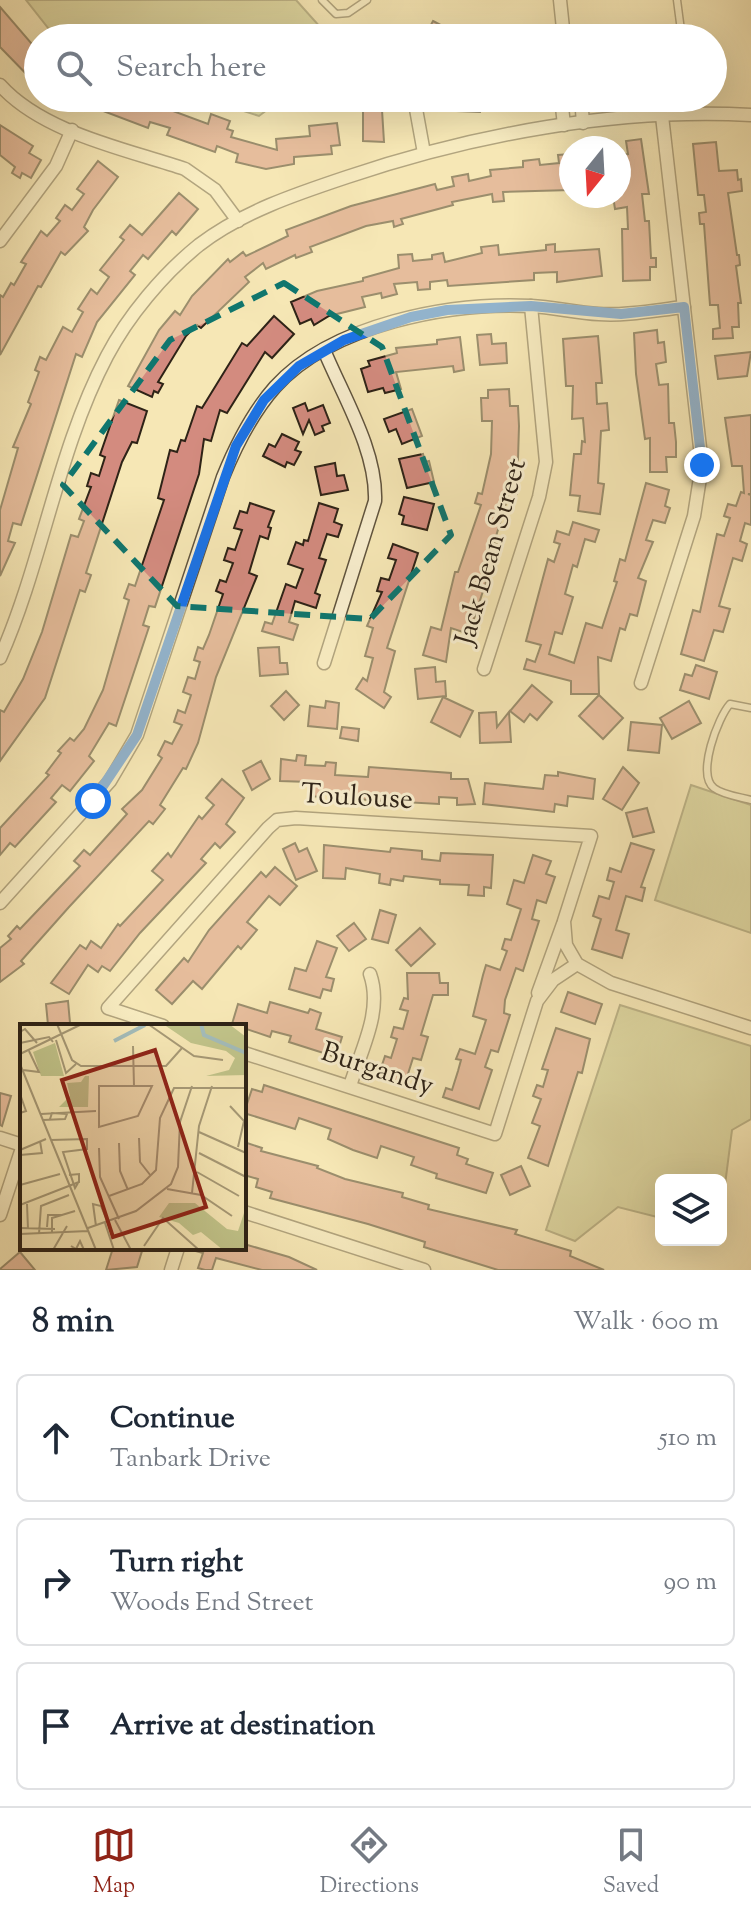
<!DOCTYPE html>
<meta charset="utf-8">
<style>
:root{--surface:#fff;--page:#f6f6f7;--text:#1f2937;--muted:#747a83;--line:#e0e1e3;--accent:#8f2418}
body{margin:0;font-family:"Sorts Mill Goudy",serif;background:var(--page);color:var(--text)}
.controls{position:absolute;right:24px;bottom:24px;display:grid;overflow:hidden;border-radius:12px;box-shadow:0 8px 32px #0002}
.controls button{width:72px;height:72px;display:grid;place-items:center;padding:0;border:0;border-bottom:2px solid var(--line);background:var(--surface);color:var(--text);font:40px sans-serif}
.compass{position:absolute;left:559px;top:136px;width:72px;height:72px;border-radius:50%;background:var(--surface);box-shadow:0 8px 32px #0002;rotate:198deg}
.stop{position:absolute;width:24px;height:24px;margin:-18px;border:6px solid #1a73e8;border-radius:50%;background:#fff}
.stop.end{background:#1a73e8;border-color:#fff;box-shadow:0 2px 8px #0008}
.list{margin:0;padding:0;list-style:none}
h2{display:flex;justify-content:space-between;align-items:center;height:104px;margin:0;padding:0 32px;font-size:34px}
h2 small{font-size:26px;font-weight:400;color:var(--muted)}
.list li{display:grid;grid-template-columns:52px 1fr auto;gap:24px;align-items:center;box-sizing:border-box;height:128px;margin:0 16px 16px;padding:0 16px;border:2px solid var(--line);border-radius:12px}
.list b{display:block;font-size:30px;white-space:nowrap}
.list p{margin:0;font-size:26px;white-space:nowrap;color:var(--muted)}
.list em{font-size:26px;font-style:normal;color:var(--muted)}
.icon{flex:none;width:44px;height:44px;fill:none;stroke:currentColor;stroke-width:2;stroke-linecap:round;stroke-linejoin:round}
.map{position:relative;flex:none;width:751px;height:1270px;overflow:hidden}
.search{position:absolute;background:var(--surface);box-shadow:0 8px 32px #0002;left:24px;right:24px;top:24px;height:88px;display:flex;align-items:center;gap:20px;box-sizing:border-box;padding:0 28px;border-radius:44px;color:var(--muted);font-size:30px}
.sheet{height:536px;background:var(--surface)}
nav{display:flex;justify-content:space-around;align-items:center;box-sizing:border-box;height:112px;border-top:2px solid var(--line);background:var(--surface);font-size:22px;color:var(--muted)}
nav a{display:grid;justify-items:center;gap:4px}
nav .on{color:var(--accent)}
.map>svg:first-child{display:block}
</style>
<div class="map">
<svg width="751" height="1270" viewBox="0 0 751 1270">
<rect width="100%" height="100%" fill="#f6e7b5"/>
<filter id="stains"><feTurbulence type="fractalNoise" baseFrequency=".0025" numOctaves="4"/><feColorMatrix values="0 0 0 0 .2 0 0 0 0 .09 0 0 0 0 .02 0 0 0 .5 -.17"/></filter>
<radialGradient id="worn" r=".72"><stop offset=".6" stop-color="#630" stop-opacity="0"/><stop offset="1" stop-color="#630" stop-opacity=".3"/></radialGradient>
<g fill="#c1c48a" stroke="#787450" stroke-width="2">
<path d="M 26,0 L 296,0 L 330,38 L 56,38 Z"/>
<path d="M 203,98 L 283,98 L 259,116 Z"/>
<path d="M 691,785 L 751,805 L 751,933 L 655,900 Z"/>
<path d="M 620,1005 L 751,1046 L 751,1119 L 732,1130 L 721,1216 L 721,1180 L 661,1180 L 661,1218 L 618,1207 L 575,1241 L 546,1230 Z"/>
</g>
<g fill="#d38b7f" stroke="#2e2317" stroke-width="2">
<path d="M 0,7 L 38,51 L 38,86 L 0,47 Z"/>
<path d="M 433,21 L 465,38 L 424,38 Z"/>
<path d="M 69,98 L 138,98 L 208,124 L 211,114 L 230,121 L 227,129 L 233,131 L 231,137 L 277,150 L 276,139 L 310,136 L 309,126 L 337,123 L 340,145 L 331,146 L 332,154 L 294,157 L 294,164 L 266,169 L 236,162 L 238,154 L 217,146 L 215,152 L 167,135 L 170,128 L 150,122 L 148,128 Z"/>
<path d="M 363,98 L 378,98 L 379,110 L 382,110 L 384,142 L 363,141 Z"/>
<path d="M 457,98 L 481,98 L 480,112 L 457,111 Z"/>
<path d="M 0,125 L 33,146 L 29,153 L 41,160 L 31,178 L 22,173 L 20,178 L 12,173 L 15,167 L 0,155 Z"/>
<path d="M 641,139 L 649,194 L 642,194 L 645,221 L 649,221 L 651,258 L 656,258 L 656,267 L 650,267 L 650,280 L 623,281 L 622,229 L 628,229 L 627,207 L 615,209 L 613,196 L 619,196 L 621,186 L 619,155 L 628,154 L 626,141 Z"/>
<path d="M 716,142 L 719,171 L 737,170 L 738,180 L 741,179 L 742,191 L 728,193 L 737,255 L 739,255 L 740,265 L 736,266 L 741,303 L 738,303 L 739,327 L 732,327 L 733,338 L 713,339 L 713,329 L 720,328 L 718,305 L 710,305 L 704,224 L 700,224 L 699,213 L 706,212 L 704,195 L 698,195 L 693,144 Z"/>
<path d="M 570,154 L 571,190 L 503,192 L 504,201 L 493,202 L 492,194 L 452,202 L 453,205 L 401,219 L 403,224 L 394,227 L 393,221 L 366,226 L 310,247 L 312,252 L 296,258 L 295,255 L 266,269 L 263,263 L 245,277 L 249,282 L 201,328 L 197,325 L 186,336 L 158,382 L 163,384 L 158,393 L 154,391 L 152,397 L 128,386 L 159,330 L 175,311 L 180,315 L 192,296 L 228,259 L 230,262 L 243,252 L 246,256 L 288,236 L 286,230 L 351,206 L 435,184 L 437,190 L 454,186 L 452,177 L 468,174 L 469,181 L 491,176 L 490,170 L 523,167 L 523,161 L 539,159 L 540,165 L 559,163 L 558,155 Z"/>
<path d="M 98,161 L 118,177 L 93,210 L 84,227 L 88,231 L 65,255 L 61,252 L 41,287 L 38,286 L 0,355 L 0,295 L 3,297 L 11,283 L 14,285 L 26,264 L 21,262 L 41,231 L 47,236 L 60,221 L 56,218 L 65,205 L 72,210 L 84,194 L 77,189 Z"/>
<path d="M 179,193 L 198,209 L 176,235 L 172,231 L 148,259 L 143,255 L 130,271 L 135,275 L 97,322 L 82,357 L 76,354 L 21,525 L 13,523 L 8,541 L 15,543 L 0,576 L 0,510 L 18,448 L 13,447 L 31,404 L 28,402 L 39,372 L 35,370 L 40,357 L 46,360 L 63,327 L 72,332 L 83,312 L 78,309 L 91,289 L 97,294 L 109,277 L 100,270 L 124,240 L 120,237 L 130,225 L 142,235 Z"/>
<path d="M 555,244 L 555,252 L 599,249 L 602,276 L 557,282 L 557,272 L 534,273 L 534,280 L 448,286 L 447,280 L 430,282 L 430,289 L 418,290 L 417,282 L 394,284 L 397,294 L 382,298 L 381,293 L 362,297 L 365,307 L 329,316 L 314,325 L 311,319 L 300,324 L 291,302 L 317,291 L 363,281 L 363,278 L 399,268 L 398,255 L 412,254 L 413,261 L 432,259 L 432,255 L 443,253 L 445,262 L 482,253 L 481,247 L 498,245 L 499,255 L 546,250 L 546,245 Z"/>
<path d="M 274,316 L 294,334 L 272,358 L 265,352 L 227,413 L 220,410 L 211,441 L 204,439 L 199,474 L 155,607 L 149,606 L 143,625 L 149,627 L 116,726 L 109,723 L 89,756 L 94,761 L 70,791 L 62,785 L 51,798 L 56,802 L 15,847 L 10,843 L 0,855 L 0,828 L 49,775 L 46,773 L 61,753 L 58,751 L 70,738 L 74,741 L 84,729 L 103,690 L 129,600 L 124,598 L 129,584 L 135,586 L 164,500 L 158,498 L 170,450 L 177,452 L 181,440 L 185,441 L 197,406 L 202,408 L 242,343 L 247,346 Z"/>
<path d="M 657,330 L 658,343 L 664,342 L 666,362 L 656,364 L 659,385 L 668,384 L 669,423 L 674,423 L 676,442 L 676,457 L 666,457 L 667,472 L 650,472 L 650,438 L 645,439 L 636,374 L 634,333 Z"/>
<path d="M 491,334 L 492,344 L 506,343 L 507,363 L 480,365 L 477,335 Z"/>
<path d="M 598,336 L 602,383 L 596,383 L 597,404 L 607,403 L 609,430 L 601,431 L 598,483 L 604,484 L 600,514 L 578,511 L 580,496 L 570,495 L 574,454 L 581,454 L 582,441 L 585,442 L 583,418 L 572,419 L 573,386 L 566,386 L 563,339 Z"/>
<path d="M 460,337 L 464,370 L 454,372 L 453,366 L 396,372 L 401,389 L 385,393 L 383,388 L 368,392 L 361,369 L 370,366 L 368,361 L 397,353 L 396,348 L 437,344 L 437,340 Z"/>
<path d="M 751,352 L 747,376 L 718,379 L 715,356 Z"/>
<path d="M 509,389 L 510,406 L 518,406 L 519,426 L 518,459 L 511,481 L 519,483 L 517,494 L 509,493 L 494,543 L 498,545 L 469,634 L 451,628 L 446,662 L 423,655 L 431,627 L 441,630 L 455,572 L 458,572 L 481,505 L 475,503 L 478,493 L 482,494 L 491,454 L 492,421 L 482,421 L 481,398 L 488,398 L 488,390 Z"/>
<path d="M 119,400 L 147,411 L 137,443 L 132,442 L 122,462 L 86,573 L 91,575 L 85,592 L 80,590 L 45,698 L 0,761 L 0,710 L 4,712 L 23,679 L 42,632 L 71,535 L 78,537 L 84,521 L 79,519 L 91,487 L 87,486 L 91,473 L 99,476 L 105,457 L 100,455 Z"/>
<path d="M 305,403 L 308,411 L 323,405 L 330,423 L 322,426 L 324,431 L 315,435 L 309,420 L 303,434 L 293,408 Z"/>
<path d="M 412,409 L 422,436 L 402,444 L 396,429 L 389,432 L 384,419 Z"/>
<path d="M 751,415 L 751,494 L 748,494 L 751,495 L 751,525 L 745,523 L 740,541 L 747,544 L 742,561 L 733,558 L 719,606 L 730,609 L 723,632 L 714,630 L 704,661 L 681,654 L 693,610 L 700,612 L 717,534 L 724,536 L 730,518 L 724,516 L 728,504 L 736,506 L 741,492 L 744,493 L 742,466 L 732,466 L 725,418 Z"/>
<path d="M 282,434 L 299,442 L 295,450 L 301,452 L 294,465 L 287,462 L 285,467 L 263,456 L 269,444 L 275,447 Z"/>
<path d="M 423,454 L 425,462 L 429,461 L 434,482 L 407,488 L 399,459 Z"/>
<path d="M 335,463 L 337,476 L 344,475 L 348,490 L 321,495 L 315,467 Z"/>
<path d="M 646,483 L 669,490 L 665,506 L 670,508 L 665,523 L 653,520 L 646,540 L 653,542 L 638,578 L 646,581 L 637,616 L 630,614 L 625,630 L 620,628 L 611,661 L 598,657 L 599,694 L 571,694 L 571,681 L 524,669 L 527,659 L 535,662 L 541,645 L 526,641 L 548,559 L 554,562 L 560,544 L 554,542 L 557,531 L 569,535 L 573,522 L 599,530 L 595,542 L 585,539 L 577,567 L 573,565 L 565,594 L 573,597 L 562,634 L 555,632 L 549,654 L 574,663 L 586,623 L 602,628 L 617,582 L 614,581 L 620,559 L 625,561 Z"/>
<path d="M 404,497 L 434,504 L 427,530 L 402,524 L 404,516 L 399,514 Z"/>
<path d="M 250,503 L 274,511 L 268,527 L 271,528 L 268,539 L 260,536 L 249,573 L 257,576 L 216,677 L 198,743 L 186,769 L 183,768 L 160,805 L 165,809 L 153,824 L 149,821 L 69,907 L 21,961 L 24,964 L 0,982 L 0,948 L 11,939 L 8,936 L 17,926 L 20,929 L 80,866 L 74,861 L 84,850 L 90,855 L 127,814 L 122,809 L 142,790 L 162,758 L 158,755 L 165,741 L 172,744 L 182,725 L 174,722 L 178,710 L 185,713 L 191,695 L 183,692 L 188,677 L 195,679 L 200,662 L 194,660 L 198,647 L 203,649 L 209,635 L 223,594 L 216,591 L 220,580 L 226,582 L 233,563 L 224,560 L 228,548 L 235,550 L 242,530 L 234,528 L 240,511 L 247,513 Z"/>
<path d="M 319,503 L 338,509 L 334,522 L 342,525 L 338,537 L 327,534 L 319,558 L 326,560 L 315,593 L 320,595 L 316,608 L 295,601 L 289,622 L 298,625 L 293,640 L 262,631 L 265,622 L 272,624 L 286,584 L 296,588 L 303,569 L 288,564 L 296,542 L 303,545 L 304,540 L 308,541 Z"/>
<path d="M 393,544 L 418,553 L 387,648 L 395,651 L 384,692 L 391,697 L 384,708 L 356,689 L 363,678 L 367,681 L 373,658 L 365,656 L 373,628 L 367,626 L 382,592 L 377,591 L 381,578 L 389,580 L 396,560 L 388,558 Z"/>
<path d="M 279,647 L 280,663 L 287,663 L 288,674 L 260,676 L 258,648 Z"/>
<path d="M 696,665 L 717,672 L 709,699 L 680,690 L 685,674 L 692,676 Z"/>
<path d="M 435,667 L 436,682 L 445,681 L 446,696 L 418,699 L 415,669 Z"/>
<path d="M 532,685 L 552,702 L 537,720 L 530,714 L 524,722 L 510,711 Z"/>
<path d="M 286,691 L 299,705 L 284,720 L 271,706 Z"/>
<path d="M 599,695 L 623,718 L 603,739 L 579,716 Z"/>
<path d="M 443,697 L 473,711 L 460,737 L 431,722 Z"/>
<path d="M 326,701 L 339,703 L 337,729 L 308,726 L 310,706 L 325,708 Z"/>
<path d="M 689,701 L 701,723 L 672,739 L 660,718 Z"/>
<path d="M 496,712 L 497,727 L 509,712 L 511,742 L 480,743 L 479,713 Z"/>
<path d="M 631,722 L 662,725 L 659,753 L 628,750 Z"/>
<path d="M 342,727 L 359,729 L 358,741 L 340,738 Z"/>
<path d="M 297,755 L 306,756 L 305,765 L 325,766 L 326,762 L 336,763 L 335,775 L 368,777 L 369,767 L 451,773 L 451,779 L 468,779 L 475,804 L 457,805 L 457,798 L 439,797 L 439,804 L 367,800 L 321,791 L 321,797 L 309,796 L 310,782 L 280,781 L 281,759 L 296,761 Z"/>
<path d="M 261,761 L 270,779 L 252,790 L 243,771 Z"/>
<path d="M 623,767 L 639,783 L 622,810 L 603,799 Z"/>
<path d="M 558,772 L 595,779 L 593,799 L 568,796 L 567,806 L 555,804 L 554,812 L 483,804 L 485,783 L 543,789 L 545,775 L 558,776 Z"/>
<path d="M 222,779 L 244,798 L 226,824 L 235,832 L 220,848 L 215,843 L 201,859 L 206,863 L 140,933 L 110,971 L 102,966 L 98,972 L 88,965 L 69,994 L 51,983 L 80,945 L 86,949 L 91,941 L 101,948 L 118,924 L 120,926 L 163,880 L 152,871 L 168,853 L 171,857 L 199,816 L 202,819 L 214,805 L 206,798 Z"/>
<path d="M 647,808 L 654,832 L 633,837 L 626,813 Z"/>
<path d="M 295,843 L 299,852 L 307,848 L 317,871 L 296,880 L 283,849 Z"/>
<path d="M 631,843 L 654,850 L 641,887 L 645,888 L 642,901 L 626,896 L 616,930 L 629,934 L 622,958 L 592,949 L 601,919 L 593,916 L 599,896 L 609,899 L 614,882 L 607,880 L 610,868 L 621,872 Z"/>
<path d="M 324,845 L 390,852 L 391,848 L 422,851 L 422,859 L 440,861 L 441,853 L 493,855 L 491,888 L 484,887 L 484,896 L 468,895 L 469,885 L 440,884 L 440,880 L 404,876 L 403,881 L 391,879 L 390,885 L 379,883 L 380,874 L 346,868 L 345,879 L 323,878 Z"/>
<path d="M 533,855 L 551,861 L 546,874 L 555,877 L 546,903 L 537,900 L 532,919 L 539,921 L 523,971 L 516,968 L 505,1000 L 504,1013 L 510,1015 L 498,1052 L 491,1050 L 485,1067 L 492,1070 L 479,1109 L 443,1097 L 446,1088 L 452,1090 L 458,1071 L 461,1060 L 456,1059 L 460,1049 L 475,1054 L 486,1020 L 473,1016 L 483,975 L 486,965 L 500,970 L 507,951 L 502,949 L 505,939 L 511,940 L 521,909 L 507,904 L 514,880 L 524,883 Z"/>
<path d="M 275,867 L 297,886 L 280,905 L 269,896 L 247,922 L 257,930 L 241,949 L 238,946 L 202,989 L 193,981 L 172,1004 L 156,990 L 184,958 L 188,962 L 209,930 L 261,872 L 266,877 Z"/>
<path d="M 380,910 L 396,915 L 388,943 L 372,939 Z"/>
<path d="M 354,923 L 366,939 L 349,951 L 337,936 Z"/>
<path d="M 420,928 L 435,944 L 411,966 L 396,950 Z"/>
<path d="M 317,941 L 337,948 L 326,977 L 334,979 L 331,991 L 323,989 L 320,998 L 289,989 L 295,968 L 306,971 Z"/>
<path d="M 407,973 L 439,973 L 440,983 L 448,983 L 448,995 L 433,995 L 421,1035 L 428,1037 L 421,1060 L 413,1058 L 407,1077 L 402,1075 L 400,1083 L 381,1076 L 381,1068 L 385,1056 L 391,1058 L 397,1039 L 391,1037 L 394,1027 L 403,1029 L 408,1011 L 400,1009 L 404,998 L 408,999 Z"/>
<path d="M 568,992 L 602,1004 L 595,1024 L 561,1012 Z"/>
<path d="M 68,1001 L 70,1023 L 48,1025 L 46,1004 Z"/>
<path d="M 270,1002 L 308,1013 L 310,1009 L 321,1013 L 316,1029 L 342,1037 L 336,1057 L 289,1042 L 291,1036 L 272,1031 L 270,1037 L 232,1024 L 238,1004 L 267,1013 Z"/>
<path d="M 556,1028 L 590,1039 L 582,1073 L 578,1072 L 548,1166 L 528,1158 L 540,1126 L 532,1123 L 541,1099 L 533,1096 L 537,1085 L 543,1087 L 548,1070 L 542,1069 Z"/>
<path d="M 264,1085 L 459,1148 L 457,1155 L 468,1159 L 466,1164 L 493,1173 L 486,1193 L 436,1178 L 437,1174 L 411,1165 L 414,1157 L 381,1146 L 377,1158 L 353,1150 L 328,1139 L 331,1129 L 299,1118 L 295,1129 L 244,1113 L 252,1089 L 262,1092 Z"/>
<path d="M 0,1093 L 11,1096 L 2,1126 L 0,1125 Z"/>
<path d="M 244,1142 L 262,1148 L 261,1151 L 318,1166 L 317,1168 L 345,1179 L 403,1193 L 402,1197 L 429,1205 L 428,1209 L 517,1230 L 515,1234 L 571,1251 L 570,1256 L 604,1270 L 498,1270 L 424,1247 L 425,1242 L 368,1224 L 270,1198 L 272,1192 L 256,1187 L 258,1179 L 244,1175 Z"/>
<path d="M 521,1166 L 530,1186 L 510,1195 L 501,1175 Z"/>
<path d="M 244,1244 L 289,1257 L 317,1270 L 262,1270 L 216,1258 L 212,1270 L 205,1270 L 198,1268 L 203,1253 L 192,1250 L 244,1248 Z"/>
<path d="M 113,1248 L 142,1251 L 137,1267 L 106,1270 Z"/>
<path d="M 20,1252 L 35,1270 L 0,1270 L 0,1269 Z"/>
</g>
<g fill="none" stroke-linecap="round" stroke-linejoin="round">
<g stroke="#60543e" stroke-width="9">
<g id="service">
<path d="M 322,0 L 336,14 L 348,13 L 367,0"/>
<path d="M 677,0 L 682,38"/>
<path d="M 690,98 L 692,114"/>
<path d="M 751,708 L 730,704 C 718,717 696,775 714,788 C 723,795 740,797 751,800"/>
</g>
</g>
<g stroke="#60543e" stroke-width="15">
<g id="minor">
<path d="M 560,0 L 564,38"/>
<path d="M 0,85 C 43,133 126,149 185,169 L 215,190 L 238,221"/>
<path d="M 414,98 L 424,153"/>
<path d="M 561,98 L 564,125"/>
<path d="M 581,98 L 583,123"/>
<path d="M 0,241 L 56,166 L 72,130"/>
<path d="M 324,350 C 343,396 377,451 375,501 L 324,663"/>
<path d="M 0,658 C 43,561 57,451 107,356 C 128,316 163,274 199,245 C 242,212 296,194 347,177 C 475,134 615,108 751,115"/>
<path d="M 484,669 L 539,497 L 546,462 L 531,306"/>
<path d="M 641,683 L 694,516 L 702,465 L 662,116"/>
<path d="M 0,903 L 110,781 L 137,735 L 223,477 C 236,445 252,413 275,387 C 332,324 450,302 531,306 C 554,307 576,313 599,314 C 627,316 656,310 684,307"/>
<path d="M 538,993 L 563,924"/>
<path d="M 163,1026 L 108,1008 L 268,828 L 277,820 L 296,818 L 591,836 L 564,921 L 566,945 L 577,964 L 611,983 L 751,1028"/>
<path d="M 244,1053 L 495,1134 L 537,1001 L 553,980 L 577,964"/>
<path d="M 350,1086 C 361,1050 383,1011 370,974"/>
<path d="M 0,1138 L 22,1145"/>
<path d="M 244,1212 L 424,1270"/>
<path d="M 0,1215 L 22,1148"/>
<path d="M 171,1270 L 178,1248"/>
</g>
</g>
<use href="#service" stroke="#f9efcf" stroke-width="6"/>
<use href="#minor" stroke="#f9efcf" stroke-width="12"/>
</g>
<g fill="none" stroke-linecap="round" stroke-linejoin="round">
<path stroke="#1a73e8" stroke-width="10" d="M 93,801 L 137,735 L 236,446 L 264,400 L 299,366 L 344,340 L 411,317 L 447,310 L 531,306 L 621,314 L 684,307 L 702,465"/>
</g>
<path d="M0 0H751V1270H0ZM 284,283 L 382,347 L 451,535 L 370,619 L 177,606 L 63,485 L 170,340 Z" fill="#f6e7b5" fill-opacity=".55" fill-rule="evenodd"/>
<path fill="none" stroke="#0f766e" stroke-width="6" stroke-dasharray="16 10" stroke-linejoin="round" d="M 284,283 L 382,347 L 451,535 L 370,619 L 177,606 L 63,485 L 170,340 Z"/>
<g text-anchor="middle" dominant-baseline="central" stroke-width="6" stroke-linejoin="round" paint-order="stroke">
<g font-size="28" fill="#2e2317" stroke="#f9efcf">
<text transform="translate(492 552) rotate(-74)">Jack Bean Street</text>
<text transform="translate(357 798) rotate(3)">Toulouse</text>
<text transform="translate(377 1070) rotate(18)">Burgandy</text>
</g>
</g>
<g transform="translate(20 1024)">
<rect width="226" height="226" fill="#f6e7b5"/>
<path d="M 143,0 L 209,0 L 226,13 L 226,51 L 186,52 L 209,46 L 215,34 L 206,27 L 171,19 ZM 35,19 L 44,52 L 21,52 L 13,28 ZM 65,52 L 69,52 L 68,83 L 39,83 L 50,72 L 47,59 L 61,58 ZM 149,179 L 175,179 L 207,205 L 218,207 L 226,183 L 226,226 L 203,226 L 181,208 L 173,211 L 159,199 L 139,193 Z" fill="#c1c48a"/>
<path fill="none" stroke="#a3bcba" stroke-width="4" d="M 181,0 L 184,11 L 226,29M 94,17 L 125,1"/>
<path fill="none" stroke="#a69976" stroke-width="2" d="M 37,0 L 52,36 L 61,42 L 146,42 L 162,24M 128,0 L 174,32 L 203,36M 0,8 L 5,5 L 17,19M 36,16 L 46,49 L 56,40M 0,19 L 29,13 L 33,18M 113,22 L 114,62M 0,30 L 62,0M 0,40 L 76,226M 3,46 L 19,48 L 9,27M 79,62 L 132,62 L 118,92 L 79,103 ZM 0,70 L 6,87 L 0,89M 210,82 L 224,97 L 218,123M 21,90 L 76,87M 23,96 L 45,95 L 47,90 L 32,89 L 30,95M 179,108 L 226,129M 119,114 L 120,138 L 131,152M 31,116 L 67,115 L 67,125 L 43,128 L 55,164 L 58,159M 99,119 L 100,147 L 108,166M 79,124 L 80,153 L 99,195M 0,126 L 26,115M 179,129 L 226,153M 0,131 L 22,129 L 20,117M 177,148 L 219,172M 0,161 L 40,150M 147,165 L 181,171 L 212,192M 172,169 L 179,102 L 192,62M 89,172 L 122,160 L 136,146 L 140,94 L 154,64 L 226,64M 7,180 L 8,205M 0,181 L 59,158 L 59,150 L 49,151M 95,196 L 111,226M 85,199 L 94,226M 76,202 L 73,180 L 81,182 L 88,198M 27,203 L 28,191 L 42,191M 0,204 L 35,205M 68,204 L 116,187 L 151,160 L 158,143 L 160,98 L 172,62M 32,209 L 32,194 L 55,187M 0,210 L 68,207M 19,210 L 21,182 L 49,171M 51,222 L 56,225 L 60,217 L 64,226M 124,222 L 143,194 L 179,226M 33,226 L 47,202"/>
<path fill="#8f2418" fill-opacity="0.15" stroke="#8f2418" stroke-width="4" d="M 135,26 L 186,183 L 93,213 L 42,56 Z"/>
<rect width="226" height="226" fill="none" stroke="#2e2317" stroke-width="4"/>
</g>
<rect width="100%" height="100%" filter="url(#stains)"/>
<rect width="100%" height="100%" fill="url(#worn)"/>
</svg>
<div class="controls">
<button><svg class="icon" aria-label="layers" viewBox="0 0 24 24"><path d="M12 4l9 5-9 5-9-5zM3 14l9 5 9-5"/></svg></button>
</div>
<svg class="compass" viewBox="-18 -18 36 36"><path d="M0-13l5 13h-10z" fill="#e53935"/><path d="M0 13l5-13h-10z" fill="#747a83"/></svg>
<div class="stop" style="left:93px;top:801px"></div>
<div class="stop end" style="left:702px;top:465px"></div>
<div class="search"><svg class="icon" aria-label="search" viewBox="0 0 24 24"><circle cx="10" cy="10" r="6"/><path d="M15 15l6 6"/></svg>Search here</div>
</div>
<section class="sheet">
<h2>8 min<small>Walk · 600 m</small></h2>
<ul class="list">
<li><svg class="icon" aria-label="ahead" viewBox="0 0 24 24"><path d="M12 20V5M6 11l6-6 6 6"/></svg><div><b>Continue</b><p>Tanbark Drive</p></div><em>510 m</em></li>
<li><svg class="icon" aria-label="right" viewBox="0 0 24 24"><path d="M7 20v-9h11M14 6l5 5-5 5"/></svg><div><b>Turn right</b><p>Woods End Street</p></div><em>90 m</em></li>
<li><svg class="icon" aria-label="arrive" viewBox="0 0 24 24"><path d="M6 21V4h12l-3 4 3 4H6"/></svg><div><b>Arrive at destination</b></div></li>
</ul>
</section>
<nav>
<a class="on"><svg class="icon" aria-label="map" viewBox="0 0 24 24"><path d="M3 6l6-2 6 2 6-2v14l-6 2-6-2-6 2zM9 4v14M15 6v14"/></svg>Map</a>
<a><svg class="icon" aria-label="directions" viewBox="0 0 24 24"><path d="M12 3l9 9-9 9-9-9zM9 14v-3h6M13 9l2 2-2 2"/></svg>Directions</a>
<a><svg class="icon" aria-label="saved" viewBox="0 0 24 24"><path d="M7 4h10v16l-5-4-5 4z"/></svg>Saved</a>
</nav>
